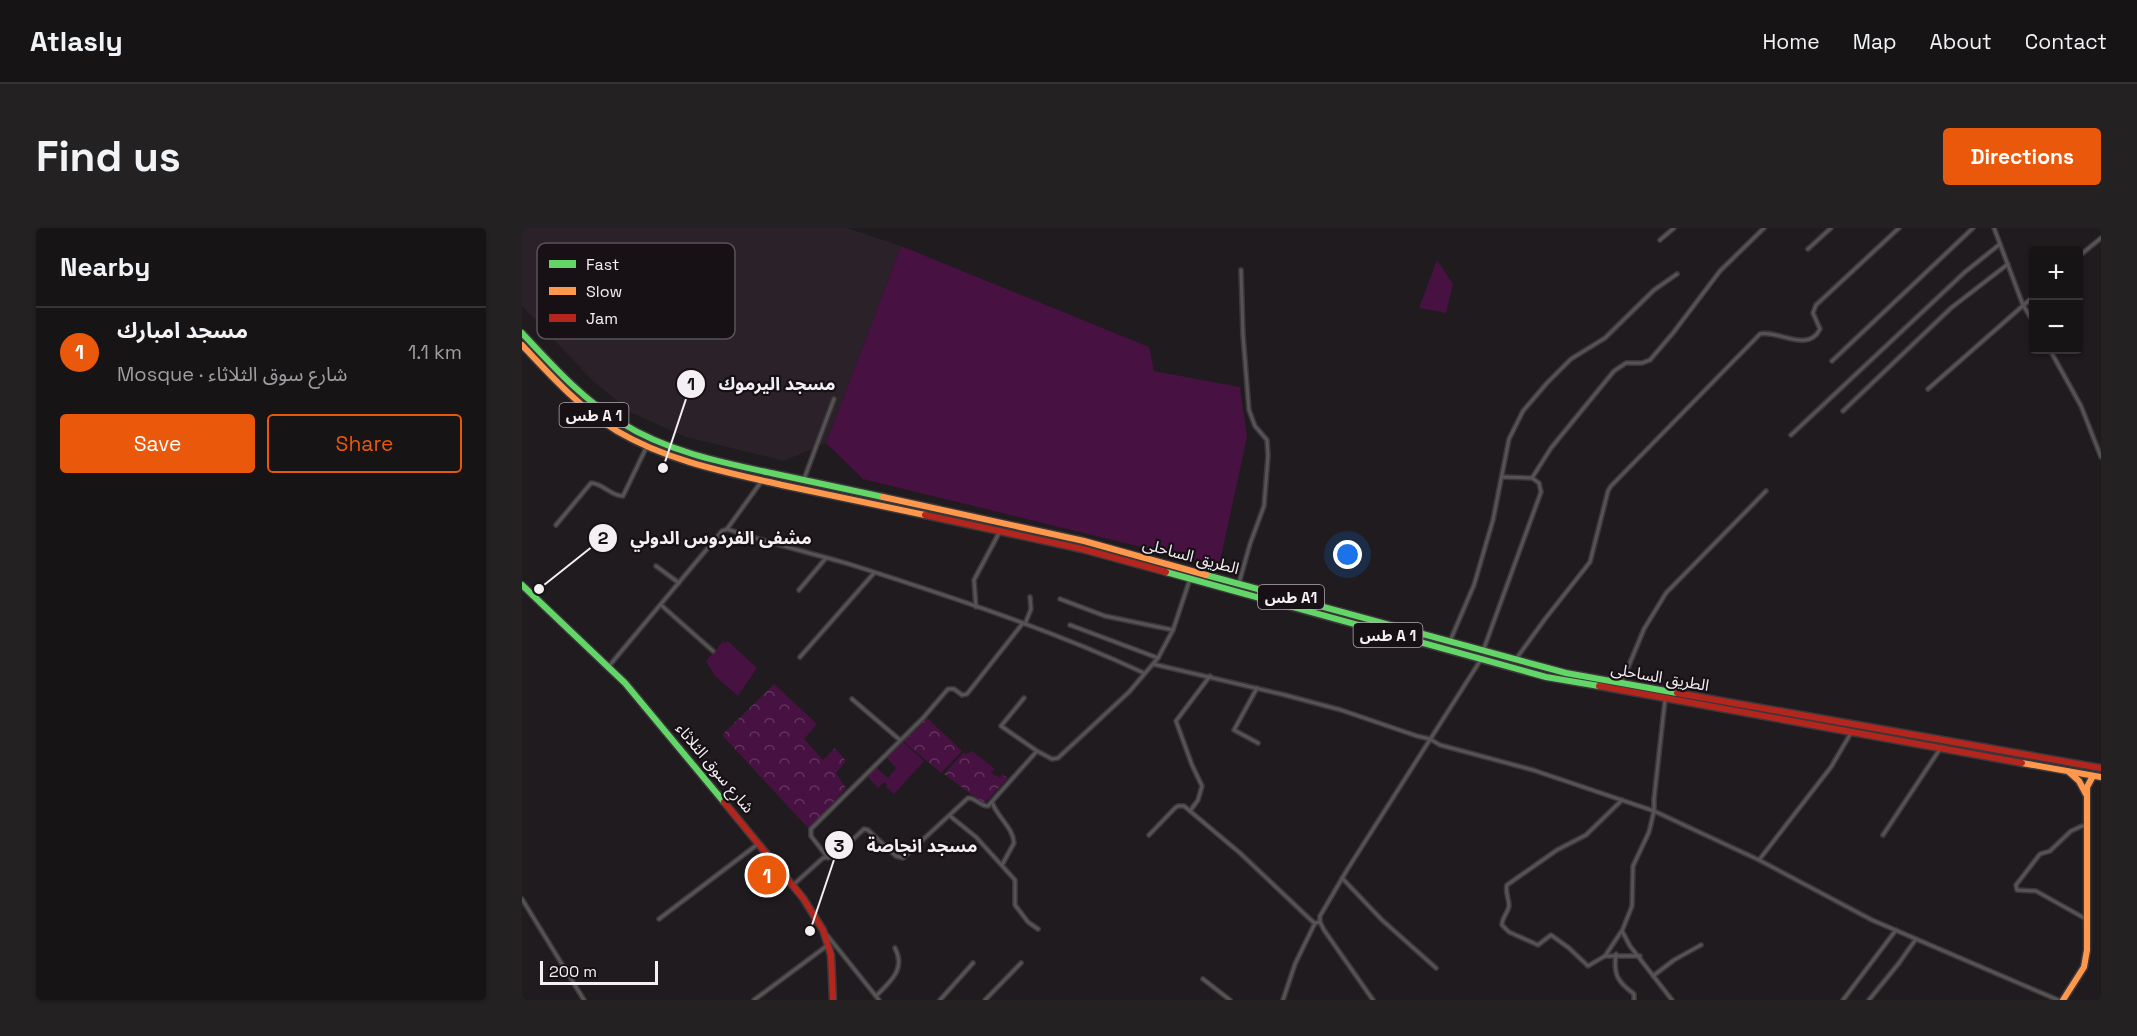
<!DOCTYPE html>
<meta charset="utf-8">
<style>
:root{--surface:#171416;--page:#242123;--text:#f1f3f6;--muted:#9e9ea1;--line:#363335;--accent:#ea580c}
body{margin:0;font-family:"Space Grotesk","Noto Sans Arabic",sans-serif;background:var(--page);color:var(--text)}
.controls{position:absolute;right:18px;top:18px;display:grid;overflow:hidden;border-radius:6px;box-shadow:0 2px 4px #0004}
.controls button{width:54px;height:54px;display:grid;place-items:center;padding:0;border:0;border-bottom:2px solid var(--line);background:var(--surface);color:var(--text);font:30px sans-serif}
.scale{position:absolute;left:18px;bottom:15px;width:118px;box-sizing:border-box;padding-left:6px;border:3px solid #f4eff3;border-top:0;font-size:16px;line-height:21px;white-space:nowrap;color:#f4eff3;-webkit-text-stroke:4px #171115;paint-order:stroke}
.you{position:absolute;left:826px;top:327px;width:21px;height:21px;margin:-15px;border:4px solid #fff;border-radius:50%;background:#1a73e8;box-shadow:0 0 0 9px #1a73e833}
.badge{display:grid;place-items:center;width:39px;height:39px;border-radius:50%;background:var(--accent);color:#fff;font-size:20px;font-weight:700}
.pin{position:absolute;translate:-50% -50%;border:3px solid #fff;box-shadow:0 2px 6px #0006}
.list{margin:0;padding:0;list-style:none}
h2{display:flex;justify-content:space-between;align-items:center;height:78px;margin:0;padding:0 24px;font-size:26px}
h2 small{font-size:20px;font-weight:400;color:var(--muted)}
.list li{display:grid;grid-template-columns:39px 1fr auto;gap:18px;align-items:center;box-sizing:border-box;height:90px;padding:0 24px;border-top:2px solid var(--line)}
.list b{display:block;font-size:22px;white-space:nowrap}
.list p{margin:0;font-size:20px;white-space:nowrap;color:var(--muted)}
.list em{font-size:20px;font-style:normal;color:var(--muted)}
.actions{display:flex;gap:12px;padding:18px 24px}
.actions a{flex:1;padding:14px 0;border:2px solid var(--accent);border-radius:6px;text-align:center;font-size:21px;color:var(--accent)}
.actions .main{background:var(--accent);color:#fff}
.map{position:relative;flex:none;width:1579px;height:772px;overflow:hidden;border-radius:6px}
header{display:flex;align-items:center;gap:36px;box-sizing:border-box;height:84px;padding:0 30px;background:var(--surface);border-bottom:2px solid var(--line)}
header strong{font-size:28px}
nav{display:flex;gap:33px;margin-inline-start:auto;font-size:21px}
.intro{display:flex;align-items:center;justify-content:space-between;box-sizing:border-box;height:144px;padding:0 36px}
h1{margin:0;font-size:42px}
.button{padding:15px 27px;border-radius:6px;background:var(--accent);color:#fff;font-size:21px;font-weight:700}
main{display:flex;gap:36px;padding:0 36px}
aside{flex:1;background:var(--surface);border-radius:6px;box-shadow:0 2px 4px #0004}
.map>svg:first-child{display:block}
</style>
<header>
<strong>Atlasly</strong>
<nav><a>Home</a><a>Map</a><a>About</a><a>Contact</a></nav>
</header>
<div class="intro"><h1>Find us</h1><a class="button">Directions</a></div>
<main>
<aside>
<h2>Nearby<small></small></h2>
<ul class="list">
<li><span class="badge">1</span><div><b>مسجد امبارك</b><p>Mosque · شارع سوق الثلاثاء</p></div><em>1.1 km</em></li>
</ul>
<div class="actions"><a class="main">Save</a><a>Share</a></div>
</aside>
<div class="map">
<svg width="1579" height="772" viewBox="0 0 1579 772">
<defs>
<pattern id="forest-crowns" width="20" height="18" patternUnits="userSpaceOnUse" patternTransform="scale(1.5)"><rect width="20" height="18" fill="#471141"/><path d="M2 6a3 3 0 1 1 6 0M12 15a3 3 0 1 1 6 0" fill="none" stroke="#62345d"/></pattern>
</defs>
<rect width="100%" height="100%" fill="#1f1b1e"/>
<path fill="#2b2129" d="M 0,0 L 325,0 L 379,18 L 304,215 L 262,233 L 164,209 L 110,185 L 72,154 L 0,78 Z"/>
<g fill="#471141">
<path d="M 379,18 L 627,119 L 632,143 L 718,159 L 725,209 L 697,338 L 341,251 L 304,215 Z"/>
<path d="M 915,32 L 931,56 L 924,85 L 897,80 Z"/>
<path d="M 201,413 L 203,415 L 206,413 L 235,440 L 216,468 L 193,448 L 184,433 Z"/>
<path d="M 380,513 L 402,533 L 372,566 L 364,559 L 365,556 L 362,554 L 356,560 L 345,548 L 354,539 L 366,550 L 374,540 L 364,529 Z"/>
</g>
<g fill="url(#forest-crowns)">
<path d="M 252,456 L 295,496 L 282,511 L 301,532 L 313,520 L 324,533 L 314,545 L 324,560 L 287,601 L 200,507 Z"/>
<path d="M 404,489 L 440,523 L 419,545 L 380,512 Z"/>
<path d="M 450,523 L 473,541 L 469,544 L 473,548 L 474,547 L 478,550 L 480,546 L 486,550 L 462,576 L 422,546 L 441,525 L 445,526 Z"/>
</g>
<g fill="none" stroke-linecap="round" stroke-linejoin="round">
<g stroke="#3b373a" stroke-width="6">
<g id="street">
<path d="M 1472,0 L 1501,77 L 1512,95"/>
<path d="M 1138,12 L 1152,0"/>
<path d="M 1286,21 L 1309,0"/>
<path d="M 1556,29 L 1579,10"/>
<path d="M 1528,122 L 1559,178 L 1579,229"/>
<path d="M 1310,133 L 1451,0"/>
<path d="M 1406,161 L 1512,68"/>
<path d="M 1321,183 L 1429,80 L 1486,36"/>
<path d="M 1269,207 L 1443,44 L 1478,16"/>
<path d="M 980,249 L 1010,250 L 1029,220 L 1092,143 L 1104,135 L 1120,135 L 1128,132 L 1151,105 L 1198,43 L 1242,0"/>
<path d="M 282,251 L 312,171"/>
<path d="M 34,297 L 69,255 C 81,255 88,268 101,268 L 125,218"/>
<path d="M 205,301 L 239,254"/>
<path d="M 134,338 L 157,355"/>
<path d="M 717,355 L 728,316 L 742,278 L 746,228 L 745,212 L 733,198 L 727,182 L 721,107 L 719,42"/>
<path d="M 277,362 L 304,330"/>
<path d="M 538,371 L 583,388 L 651,402"/>
<path d="M 139,377 L 191,423"/>
<path d="M 454,379 L 452,352 L 477,305"/>
<path d="M 503,396 L 509,381 L 508,369"/>
<path d="M 548,397 L 636,430"/>
<path d="M 928,413 L 952,357 L 971,292 L 987,211 L 1001,183 L 1025,155 L 1049,131 L 1083,110 L 1132,62 L 1155,46"/>
<path d="M 961,423 L 1019,264 L 1017,255 L 1010,250"/>
<path d="M 278,429 L 352,345"/>
<path d="M 994,431 L 1023,391 L 1068,334 L 1086,263 L 1089,258 L 1238,106 C 1254,101 1286,126 1298,101 L 1291,85 L 1294,77 L 1377,0"/>
<path d="M 631,436 L 763,467 L 819,482 L 895,508 L 908,511 L 918,517 L 1011,542 L 1132,583 L 1237,632 L 1350,692 L 1536,772"/>
<path d="M 87,438 L 200,303 L 205,301 C 245,315 286,324 327,336 C 427,368 527,401 622,445"/>
<path d="M 1100,454 L 1122,401 L 1144,365 L 1244,263"/>
<path d="M 735,460 L 712,502 L 736,515"/>
<path d="M 502,470 L 479,498 L 515,523"/>
<path d="M 330,471 L 378,512"/>
<path d="M 1143,472 L 1132,571 L 1132,583 L 1127,604 L 1111,638 L 1110,678 L 1100,703 L 1108,718 L 1150,772"/>
<path d="M 1100,572 L 1064,607 L 1035,622 L 985,657 C 983,665 987,670 987,678 C 986,685 980,689 980,697 L 987,704 L 1016,717 L 1029,707 L 1047,720 L 1066,738 L 1083,728 L 1118,728"/>
<path d="M 470,574 C 475,589 491,599 492,615 L 480,637"/>
<path d="M 668,583 L 676,572 L 680,558 L 670,537 L 654,493 L 688,448"/>
<path d="M 428,588 L 454,609 L 493,652 L 493,677 L 506,694 L 516,701"/>
<path d="M 627,607 L 653,580 L 656,578 L 662,578 L 718,625 L 790,693 L 793,695 L 798,694"/>
<path d="M 1361,607 L 1418,521"/>
<path d="M 306,630 L 289,608 L 289,601 L 401,490 L 426,461 L 432,461 L 440,467 L 445,466 L 501,395"/>
<path d="M 1237,632 L 1309,539 L 1329,505"/>
<path d="M 820,650 L 860,692 L 914,740"/>
<path d="M 271,657 L 301,630 L 313,628 L 342,601 L 346,602 L 374,628 L 381,630 L 446,570 C 454,570 458,578 466,578 L 515,523 L 530,531 L 536,530 L 607,464 L 636,430 L 651,402 L 668,351"/>
<path d="M 0,671 L 62,772"/>
<path d="M 137,691 L 236,616"/>
<path d="M 1564,691 L 1514,663 L 1495,662 L 1494,657 L 1518,626 L 1528,623 L 1549,603 L 1560,598 L 1565,598"/>
<path d="M 305,707 L 357,772"/>
<path d="M 1094,726 C 1091,747 1096,754 1112,766 L 1112,772"/>
<path d="M 1083,728 L 1099,704"/>
<path d="M 1131,748 L 1152,732 L 1179,717"/>
<path d="M 681,751 L 708,772"/>
<path d="M 354,768 C 369,753 384,741 373,720"/>
<path d="M 232,772 L 306,717"/>
<path d="M 418,772 L 451,735"/>
<path d="M 463,772 L 499,735"/>
<path d="M 761,772 L 773,736 L 793,695"/>
<path d="M 851,772 L 802,702 L 798,694 L 798,688 L 825,642 L 958,433"/>
<path d="M 1321,772 L 1374,702"/>
<path d="M 1347,772 L 1377,735 L 1394,711"/>
</g>
</g>
<g stroke="#3b373a" stroke-width="9">
<g id="fast">
<path d="M 0,105 C 30,137 60,171 98,194 C 144,223 197,234 249,245 C 286,253 323,261 361,269"/>
<path d="M 644,344 L 1024,449 L 1077,458"/>
<path d="M 684,347 L 1044,445 L 1155,465"/>
<path d="M 0,357 L 103,455 L 202,574"/>
</g>
</g>
<g stroke="#3b373a" stroke-width="9">
<g id="slow">
<path d="M 0,117 C 29,148 58,180 95,203 C 146,233 203,244 260,257 C 308,267 356,277 403,287"/>
<path d="M 361,269 L 562,313 L 684,347"/>
<path d="M 1500,535 L 1579,549"/>
<path d="M 1547,544 L 1557,553 L 1564,566"/>
<path d="M 1541,772 L 1562,739 L 1565,722 L 1565,559 L 1571,548"/>
</g>
</g>
<g stroke="#3b373a" stroke-width="9">
<g id="jam">
<path d="M 403,287 L 560,321 L 644,344"/>
<path d="M 1077,458 L 1500,535"/>
<path d="M 1155,465 L 1579,540"/>
<path d="M 202,574 L 281,670 L 301,702 L 309,727 L 311,772"/>
</g>
</g>
<use href="#street" stroke="#565355" stroke-width="3"/>
<use href="#fast" stroke="#63d668" stroke-width="6"/>
<use href="#slow" stroke="#ff974d" stroke-width="6"/>
<use href="#jam" stroke="#b3261e" stroke-width="6"/>
</g>
<g text-anchor="middle" dominant-baseline="central" stroke-width="4.5" stroke-linejoin="round" paint-order="stroke">
<g fill="#171115" stroke="#b2acb0" stroke-width="1.5">
<rect x="37.5" y="175" width="69" height="24" rx="4.5"/>
<rect x="736" y="357" width="66" height="24" rx="4.5"/>
<rect x="831.5" y="395" width="69" height="24" rx="4.5"/>
</g>
<g font-size="15" font-weight="bold" fill="#f4eff3">
<text x="72" y="187">طس A 1</text>
<text x="769" y="369">طس A1</text>
<text x="866" y="407">طس A 1</text>
</g>
<g font-size="16" fill="#f4eff3" stroke="#171115">
<text transform="translate(669 328) rotate(15)">الطريق الساحلى</text>
<text transform="translate(1138 449) rotate(10)">الطريق الساحلى</text>
<text transform="translate(193 540) rotate(50)">شارع سوق الثلاثاء</text>
</g>
</g>
<rect x="15" y="15" width="198" height="96" rx="9" fill="#171115" stroke="#595458" stroke-width="1.5"/>
<rect x="27" y="32" width="27" height="8" fill="#63d668"/>
<rect x="27" y="59" width="27" height="8" fill="#ff974d"/>
<rect x="27" y="86" width="27" height="8" fill="#b3261e"/>
<g font-size="16" fill="#f4eff3">
<text x="64" y="42">Fast</text>
<text x="64" y="69">Slow</text>
<text x="64" y="96">Jam</text>
</g>
<path fill="none" stroke="#f4eff3" stroke-width="2" d="M141 240L169 156M17 361L81 310M288 703L317 617"/>
<g fill="#f4eff3" stroke="#171115" stroke-width="2">
<circle cx="141" cy="240" r="6"/>
<circle cx="17" cy="361" r="6"/>
<circle cx="288" cy="703" r="6"/>
<circle cx="169" cy="156" r="15"/>
<circle cx="81" cy="310" r="15"/>
<circle cx="317" cy="617" r="15"/>
</g>
<g font-size="18" text-anchor="middle" font-weight="bold" fill="#111">
<text x="169" y="162">1</text>
<text x="81" y="316">2</text>
<text x="317" y="624">3</text>
</g>
<g font-size="18" text-anchor="middle" font-weight="bold" fill="#f4eff3" stroke="#171115" stroke-width="4.5" stroke-linejoin="round" paint-order="stroke">
<text x="255" y="162">مسجد اليرموك</text>
<text x="199" y="316">مشفى الفردوس الدولي</text>
<text x="400" y="624">مسجد انجاصة</text>
</g>
</svg>
<div class="controls">
<button>+</button>
<button>−</button>
</div>
<div class="scale">200 m</div>
<div class="you"></div>
<div class="pin badge" style="left:245px;top:647px">1</div>
</div>
</main>
